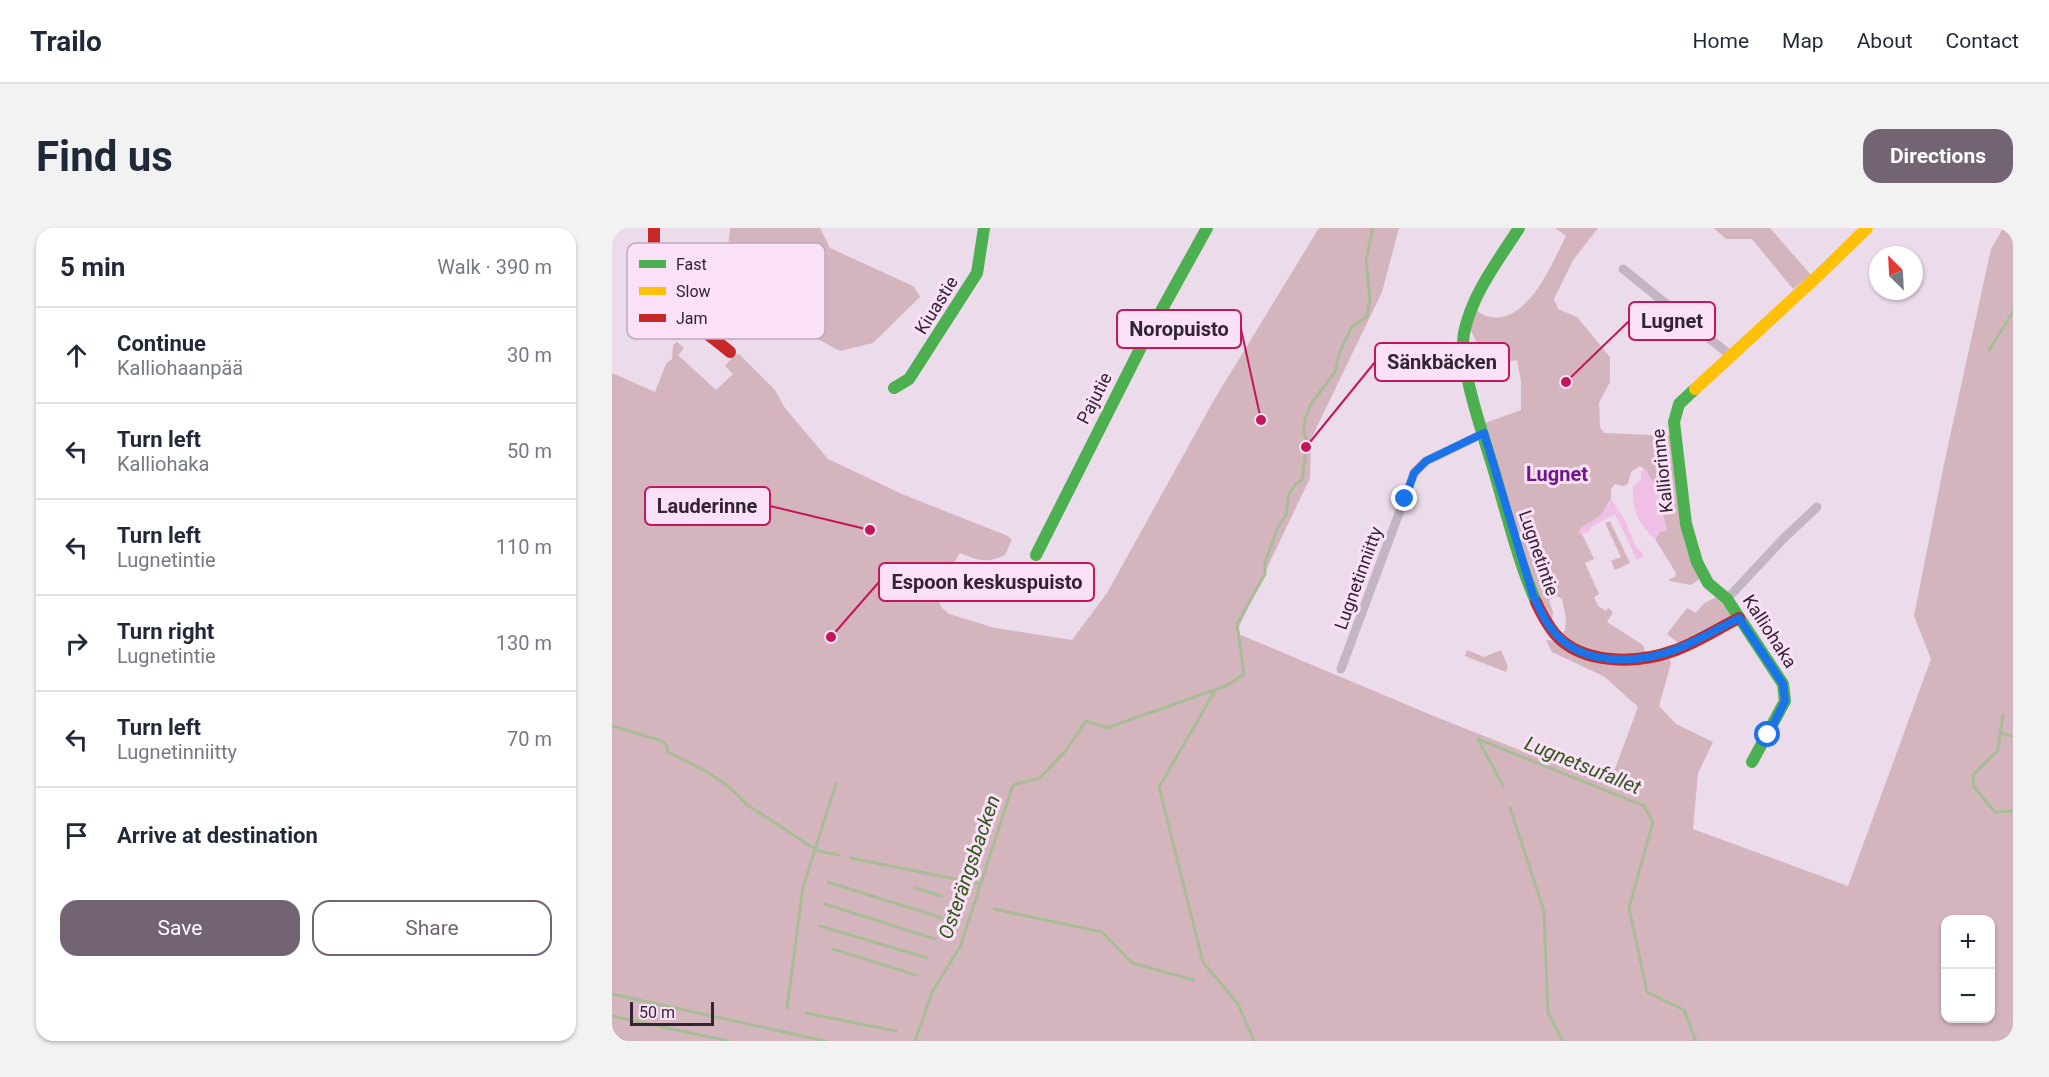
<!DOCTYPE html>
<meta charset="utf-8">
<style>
:root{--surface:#fff;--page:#f2f2f3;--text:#1f2937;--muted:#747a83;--line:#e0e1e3;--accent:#736474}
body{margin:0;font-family:Roboto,sans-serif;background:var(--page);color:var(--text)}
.controls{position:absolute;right:18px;bottom:18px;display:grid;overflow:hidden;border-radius:12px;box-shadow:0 2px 4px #0004}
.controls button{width:54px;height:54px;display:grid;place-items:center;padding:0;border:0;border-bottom:2px solid var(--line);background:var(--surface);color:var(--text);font:30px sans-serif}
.compass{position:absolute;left:1257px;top:18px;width:54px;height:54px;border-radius:50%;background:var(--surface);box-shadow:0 2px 4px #0004;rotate:336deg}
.scale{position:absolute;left:18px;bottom:15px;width:84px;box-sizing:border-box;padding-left:6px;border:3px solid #322434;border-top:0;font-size:16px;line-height:21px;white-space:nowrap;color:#322434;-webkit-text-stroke:4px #fae1f7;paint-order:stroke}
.stop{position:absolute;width:18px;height:18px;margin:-14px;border:4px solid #1a73e8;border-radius:50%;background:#fff}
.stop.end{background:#1a73e8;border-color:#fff;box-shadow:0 2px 6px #0008}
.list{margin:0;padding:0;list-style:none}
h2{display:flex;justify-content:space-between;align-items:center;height:78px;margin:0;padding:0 24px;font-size:26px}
h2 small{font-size:20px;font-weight:400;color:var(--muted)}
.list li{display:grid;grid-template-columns:39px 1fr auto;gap:18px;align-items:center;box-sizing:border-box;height:96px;padding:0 24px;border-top:2px solid var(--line)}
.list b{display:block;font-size:22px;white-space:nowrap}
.list p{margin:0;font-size:20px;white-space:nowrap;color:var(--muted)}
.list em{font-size:20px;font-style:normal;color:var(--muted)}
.actions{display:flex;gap:12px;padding:18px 24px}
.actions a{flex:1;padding:14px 0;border:2px solid var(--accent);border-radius:18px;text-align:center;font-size:21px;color:var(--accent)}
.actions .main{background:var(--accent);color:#fff}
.icon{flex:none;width:33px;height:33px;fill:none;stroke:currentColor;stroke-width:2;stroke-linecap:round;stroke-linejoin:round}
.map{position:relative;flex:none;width:1401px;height:813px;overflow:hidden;border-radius:18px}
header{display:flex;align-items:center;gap:36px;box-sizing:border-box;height:84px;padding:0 30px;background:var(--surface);border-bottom:2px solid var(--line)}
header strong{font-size:28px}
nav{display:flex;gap:33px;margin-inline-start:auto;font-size:21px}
.intro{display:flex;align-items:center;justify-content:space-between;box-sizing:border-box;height:144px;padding:0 36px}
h1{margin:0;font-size:42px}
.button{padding:15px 27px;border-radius:18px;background:var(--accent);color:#fff;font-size:21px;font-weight:700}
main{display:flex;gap:36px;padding:0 36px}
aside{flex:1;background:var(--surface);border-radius:18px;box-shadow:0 2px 4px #0004}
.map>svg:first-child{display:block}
</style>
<header>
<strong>Trailo</strong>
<nav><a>Home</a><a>Map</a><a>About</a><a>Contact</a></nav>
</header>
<div class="intro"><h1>Find us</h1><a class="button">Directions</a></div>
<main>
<aside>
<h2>5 min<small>Walk · 390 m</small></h2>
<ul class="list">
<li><svg class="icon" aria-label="ahead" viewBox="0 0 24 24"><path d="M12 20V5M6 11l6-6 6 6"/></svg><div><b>Continue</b><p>Kalliohaanpää</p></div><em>30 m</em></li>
<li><svg class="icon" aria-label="left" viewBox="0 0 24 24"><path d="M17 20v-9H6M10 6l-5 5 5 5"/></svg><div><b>Turn left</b><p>Kalliohaka</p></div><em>50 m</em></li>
<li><svg class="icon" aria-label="left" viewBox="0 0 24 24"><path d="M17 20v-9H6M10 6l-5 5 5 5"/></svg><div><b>Turn left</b><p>Lugnetintie</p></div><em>110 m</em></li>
<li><svg class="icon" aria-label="right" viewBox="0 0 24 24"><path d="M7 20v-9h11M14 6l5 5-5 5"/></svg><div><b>Turn right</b><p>Lugnetintie</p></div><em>130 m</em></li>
<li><svg class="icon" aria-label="left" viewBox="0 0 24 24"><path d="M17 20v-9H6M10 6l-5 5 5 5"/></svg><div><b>Turn left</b><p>Lugnetinniitty</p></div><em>70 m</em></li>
<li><svg class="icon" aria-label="arrive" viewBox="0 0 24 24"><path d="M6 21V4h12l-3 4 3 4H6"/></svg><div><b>Arrive at destination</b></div></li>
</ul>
<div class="actions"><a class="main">Save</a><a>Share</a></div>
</aside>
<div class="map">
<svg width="1401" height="813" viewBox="0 0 1401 813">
<rect width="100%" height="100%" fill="#ecdbea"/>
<g fill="#d4b4bd" fill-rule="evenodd">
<path d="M 118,0 L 208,0 L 218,20 L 301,58 L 308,69 L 261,115 L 228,123 L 176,95 L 171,78 L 122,43 L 116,21 Z"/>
<path d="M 707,0 L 787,0 L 770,64 L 699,211 L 698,250 L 624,405 L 824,489 L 997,557 L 1026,479 L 993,449 L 940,424 L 934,412 C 946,410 973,433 990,435 C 1013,438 1034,433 1056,428 L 1059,435 L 1047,478 L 1064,496 L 1101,514 L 1086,545 L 1081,601 L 1236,658 L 1319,431 L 1302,388 L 1332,236 L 1379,21 L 1391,0 L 1401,0 L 1401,813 L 0,813 L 0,145 L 43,164 L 54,136 L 60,131 L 61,117 L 65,114 L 72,120 L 66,127 L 104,162 L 121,146 L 113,138 L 122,127 L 127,126 L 163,162 L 173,180 L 216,231 L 292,267 L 396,308 L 400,312 L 393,327 C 375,336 365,332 348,325 L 333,350 L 326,372 L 330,380 L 337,386 L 383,400 L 460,412 L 495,365 L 602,172 ZM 1334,692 L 1378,692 L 1378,790 L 1334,790 Z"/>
<path d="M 943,0 L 986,0 L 961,32 L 942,71 L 946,81 L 965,89 L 998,129 L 998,154 L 987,175 L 988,199 L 992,205 L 1059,208 L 1088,351 L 1079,357 L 1058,353 L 1057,351 L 1063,349 L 1064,345 L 1043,311 L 1048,304 L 1055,302 C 1050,285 1043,246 1028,238 L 1019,244 L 1016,256 L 1011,258 L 1003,256 L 999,261 L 999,271 C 994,276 994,280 991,285 C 984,294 972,295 968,306 L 970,306 L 982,331 L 973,335 L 987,366 L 982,369 L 986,378 L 994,383 L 996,380 L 1001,384 L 995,394 L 1031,417 L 1034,426 L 1018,428 L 972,421 L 950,407 C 958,395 952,384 950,371 L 945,368 L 937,372 L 941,384 L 940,392 L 926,371 L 873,195 L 909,182 L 909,153 L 905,132 L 877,138 L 857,99 L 862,81 C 866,83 870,87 874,88 C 915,100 940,35 954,8 Z"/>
<path d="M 1102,0 L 1158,0 L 1199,47 L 1181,61 L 1140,11 L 1114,11 Z"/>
<path d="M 998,293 L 1018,335 L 1003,342 L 999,333 L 1009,329 L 993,295 Z"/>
<path d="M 1105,369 L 1119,386 L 1118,390 L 1068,416 L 1055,406 L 1075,380 L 1084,385 L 1092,375 Z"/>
<path d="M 855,422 L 872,429 L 889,422 L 896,439 L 894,444 L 853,428 Z"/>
</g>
<g fill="#efbfe5">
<path d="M 1034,241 L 1042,260 L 1055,303 L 1048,304 L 1043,311 C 1026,296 1020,281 1021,258 L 1029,252 L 1029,244 Z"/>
<path d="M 999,271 L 1013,292 L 1024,319 L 1031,325 L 1031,329 L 1025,332 L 1003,286 L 979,299 L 979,302 L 970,306 L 966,304 L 970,299 L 988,288 Z"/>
</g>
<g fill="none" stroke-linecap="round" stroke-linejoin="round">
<g stroke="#a8bd96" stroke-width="3">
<path d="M 1377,122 L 1401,84"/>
<path d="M 603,463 L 547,559 L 591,734 L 626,776 L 642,813"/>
<path d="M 1391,487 L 1386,522 L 1361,547 L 1362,559 L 1383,584 L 1401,583"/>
<path d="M 0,498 L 50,513 L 55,518 L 56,524 C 85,538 113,551 134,576 L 206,623 L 227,627"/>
<path d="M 1388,505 L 1401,508"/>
<path d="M 891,558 L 866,511 L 1032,578 L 1041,594 L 1017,680 L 1035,764 L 1072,782 L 1084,813"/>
<path d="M 898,580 L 932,683 L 936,785 L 951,813"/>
<path d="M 239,630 L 368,656"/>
<path d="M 216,654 L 330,690"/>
<path d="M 303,660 L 330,668"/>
<path d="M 213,676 L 323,711"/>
<path d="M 382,681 L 490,704 L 520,735 L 582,752"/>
<path d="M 208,698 L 315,730"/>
<path d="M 221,721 L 304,747"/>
<path d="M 0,766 L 213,813"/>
<path d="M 175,780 L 191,659 L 224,556"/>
<path d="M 194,785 L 284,803"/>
<path d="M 0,788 L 116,813"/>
<path d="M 0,810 L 14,813"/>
<path d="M 303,813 L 320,764 L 348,719 L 401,557 L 428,550 L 454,522 L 474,493 L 495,500 L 616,457 L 632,446 L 625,396 L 653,346 L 653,335 L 665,301 L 674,287 L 677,266 L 683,257 L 690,252 L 695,213 L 692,205 L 693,191 L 699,176 L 723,144 L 727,126 L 739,100 L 755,88 L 758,71 L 754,32 L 761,0"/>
</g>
<g stroke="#c3b5c3" stroke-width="9">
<path d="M 1011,41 L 1118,127"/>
<path d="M 1115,371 L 1171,311 L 1205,279"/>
<path d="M 729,441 L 802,245 L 814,233 L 872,205"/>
</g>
<g stroke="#4caf50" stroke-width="12">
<path d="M 907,0 C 886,33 860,66 852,105 C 846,137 872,209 882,243 C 895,287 906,332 924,374"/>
<path d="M 282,160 L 297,151 L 365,45 L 372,0"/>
<path d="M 1083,161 L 1067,176 L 1062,194 L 1074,296 L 1085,334 L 1096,355 L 1115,371 L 1171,456 L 1173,473 L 1140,534"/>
<path d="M 424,327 L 528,121 L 595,0"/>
</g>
<path stroke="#ffc107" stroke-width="12" d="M 1083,161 L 1209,45 L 1255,0"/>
<g stroke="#c62828" stroke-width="12">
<path d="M 42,0 C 42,19 41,43 50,60 C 64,86 96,105 118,124"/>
<path d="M 924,374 C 929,385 935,396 943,406 C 970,437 1025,436 1061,423 C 1084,415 1105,401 1127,390"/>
</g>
</g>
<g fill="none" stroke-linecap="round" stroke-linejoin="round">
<path stroke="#1a73e8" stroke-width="8" d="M 793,271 L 802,245 L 814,233 L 872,205 L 921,367 C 929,384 936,401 951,413 C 980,438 1032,434 1065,421 C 1086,413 1107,400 1127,390 L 1171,456 L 1173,473 L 1156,507"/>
</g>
<g text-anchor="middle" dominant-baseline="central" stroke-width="6" stroke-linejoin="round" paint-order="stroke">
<g font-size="18" fill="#322434" stroke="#fae1f7">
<text transform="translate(324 77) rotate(-58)">Kiuastie</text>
<text transform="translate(482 170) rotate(-63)">Pajutie</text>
<text transform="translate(1050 243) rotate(-96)">Kalliorinne</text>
<text transform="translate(927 325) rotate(71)">Lugnetintie</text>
<text transform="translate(746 350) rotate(-70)">Lugnetinniitty</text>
<text transform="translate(1158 403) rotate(57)">Kalliohaka</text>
</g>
<g font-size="20" font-weight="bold" fill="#711887" stroke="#fae1f7">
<text x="945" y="246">Lugnet</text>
</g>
<g font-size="20" font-style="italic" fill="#2f5717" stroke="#fae1f7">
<text transform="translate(971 537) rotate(22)">Lugnetsufallet</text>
<text transform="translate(357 639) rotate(-71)">Osterängsbacken</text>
</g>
</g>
<rect x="15" y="15" width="198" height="96" rx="9" fill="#fae1f7" stroke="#bea8bc" stroke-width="1.5"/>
<rect x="27" y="32" width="27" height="8" fill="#4caf50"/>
<rect x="27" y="59" width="27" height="8" fill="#ffc107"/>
<rect x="27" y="86" width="27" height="8" fill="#c62828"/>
<g font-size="16" fill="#322434">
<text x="64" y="42">Fast</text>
<text x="64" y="69">Slow</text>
<text x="64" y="96">Jam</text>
</g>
<path fill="none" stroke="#c2185b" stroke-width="2" d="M954 154L1017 93M649 192L629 101M694 219L763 134M258 302L158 278M219 409L267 354"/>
<g fill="#c2185b" stroke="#fae1f7" stroke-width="2">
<circle cx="954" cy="154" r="6"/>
<circle cx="649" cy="192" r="6"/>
<circle cx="694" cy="219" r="6"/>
<circle cx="258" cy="302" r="6"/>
<circle cx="219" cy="409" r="6"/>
</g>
<g fill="#fae1f7" stroke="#c2185b" stroke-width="2">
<rect x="1017" y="74" width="86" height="38" rx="6"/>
<rect x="505" y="82" width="124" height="38" rx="6"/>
<rect x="763" y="115" width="134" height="38" rx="6"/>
<rect x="33" y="259" width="125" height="38" rx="6"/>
<rect x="267" y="335" width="215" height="38" rx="6"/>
</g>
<g font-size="20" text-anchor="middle" font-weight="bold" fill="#322434">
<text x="1060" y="100">Lugnet</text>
<text x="567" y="108">Noropuisto</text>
<text x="830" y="141">Sänkbäcken</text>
<text x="95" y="285">Lauderinne</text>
<text x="375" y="361">Espoon keskuspuisto</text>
</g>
</svg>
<div class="controls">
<button>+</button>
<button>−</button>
</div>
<svg class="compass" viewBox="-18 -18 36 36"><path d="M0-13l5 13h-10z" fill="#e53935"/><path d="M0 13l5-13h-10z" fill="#747a83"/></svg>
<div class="scale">50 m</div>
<div class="stop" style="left:1156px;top:507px"></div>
<div class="stop end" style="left:793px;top:271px"></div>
</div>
</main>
